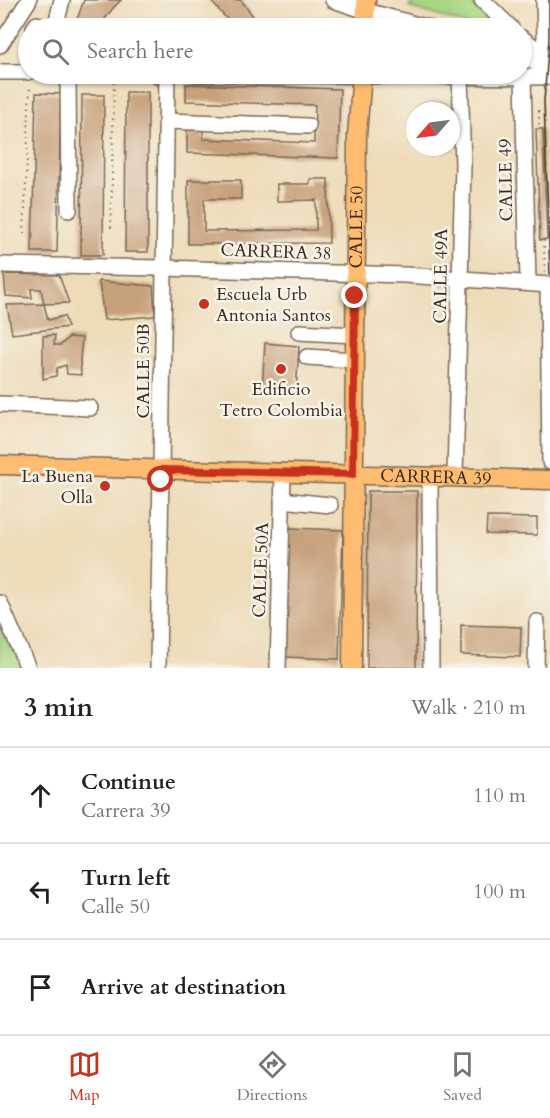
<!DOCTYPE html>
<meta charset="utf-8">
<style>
:root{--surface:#fff;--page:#f2f2f2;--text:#202124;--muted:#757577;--line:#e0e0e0;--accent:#c8321e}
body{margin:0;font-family:Cardo,serif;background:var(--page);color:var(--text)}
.compass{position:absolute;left:406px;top:102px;width:54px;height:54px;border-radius:50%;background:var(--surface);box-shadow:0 2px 4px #0004;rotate:242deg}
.stop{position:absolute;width:18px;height:18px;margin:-14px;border:4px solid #c8321e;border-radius:50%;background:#fff}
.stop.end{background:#c8321e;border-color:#fff;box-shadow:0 2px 6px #0008}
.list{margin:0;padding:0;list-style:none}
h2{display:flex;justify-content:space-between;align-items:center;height:78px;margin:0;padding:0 24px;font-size:26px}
h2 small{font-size:20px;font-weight:400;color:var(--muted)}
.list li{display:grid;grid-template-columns:39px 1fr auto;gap:18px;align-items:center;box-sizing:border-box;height:96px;padding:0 24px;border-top:2px solid var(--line)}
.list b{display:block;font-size:22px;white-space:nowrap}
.list p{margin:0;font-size:20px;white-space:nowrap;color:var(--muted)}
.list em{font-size:20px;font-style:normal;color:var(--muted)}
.icon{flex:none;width:33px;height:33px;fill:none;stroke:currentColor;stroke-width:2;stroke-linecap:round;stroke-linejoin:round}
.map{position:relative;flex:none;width:550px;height:668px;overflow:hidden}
.search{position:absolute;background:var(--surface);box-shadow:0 2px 4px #0004;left:18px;right:18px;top:18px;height:66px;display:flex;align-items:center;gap:15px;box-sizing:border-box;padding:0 21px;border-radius:33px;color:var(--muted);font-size:22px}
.sheet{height:366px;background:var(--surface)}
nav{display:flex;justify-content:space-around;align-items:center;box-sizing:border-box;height:84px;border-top:2px solid var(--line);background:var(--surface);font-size:16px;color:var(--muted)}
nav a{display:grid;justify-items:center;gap:3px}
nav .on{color:var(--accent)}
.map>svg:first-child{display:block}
</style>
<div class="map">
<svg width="550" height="668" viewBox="0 0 550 668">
<rect width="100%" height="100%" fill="#f7f3e8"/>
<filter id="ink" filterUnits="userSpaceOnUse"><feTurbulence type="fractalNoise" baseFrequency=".0167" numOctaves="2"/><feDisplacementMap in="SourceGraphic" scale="12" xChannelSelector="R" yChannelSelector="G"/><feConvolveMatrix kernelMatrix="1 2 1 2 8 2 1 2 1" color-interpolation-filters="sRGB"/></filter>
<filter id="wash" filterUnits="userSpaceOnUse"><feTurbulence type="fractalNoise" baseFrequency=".008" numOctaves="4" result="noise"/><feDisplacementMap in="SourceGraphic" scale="24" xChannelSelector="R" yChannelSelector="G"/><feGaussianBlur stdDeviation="1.35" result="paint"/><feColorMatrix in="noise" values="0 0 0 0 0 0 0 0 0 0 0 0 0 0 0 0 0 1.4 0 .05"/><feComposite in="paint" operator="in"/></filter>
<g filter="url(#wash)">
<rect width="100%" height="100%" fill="#eedcb9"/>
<g fill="#a9d683" stroke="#728050" stroke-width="1.5">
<path d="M 415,0 L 469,0 L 494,28 L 478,28 L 409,7 Z"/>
<path d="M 0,617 L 25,668 L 0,668 Z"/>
</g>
<g id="blocks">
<g fill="#c7a07c">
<path d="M 84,0 L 121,0 L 113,8 L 98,28 L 68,28 L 69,22 L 74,28 Z"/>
<path d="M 210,0 L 241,0 L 256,20 L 234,27 Z"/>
<path d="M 155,78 L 159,78 L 160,82 L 158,85 L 153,83 L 154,80 Z"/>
<path d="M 186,84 L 340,89 L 338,158 L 187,153 L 187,126 L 203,126 L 203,139 L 314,143 L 315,105 L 186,101 Z"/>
<path d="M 126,92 L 148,92 L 148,252 L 125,252 Z"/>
<path d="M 36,93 L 61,94 L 57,252 L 32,252 Z"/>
<path d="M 82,95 L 104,95 L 103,255 L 81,255 Z"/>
<path d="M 536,129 L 543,129 L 547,239 L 540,240 Z"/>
<path d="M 310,179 L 328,179 L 329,243 L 188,244 L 188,180 L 241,180 L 241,199 L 204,199 L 204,231 L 316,230 L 316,200 L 277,201 L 277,184 L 310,184 Z"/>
<path d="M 4,274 L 59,275 L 69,303 L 44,304 L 41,289 L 31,289 L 32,298 L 6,296 Z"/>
<path d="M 99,281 L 153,286 L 155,316 L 104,320 Z"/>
<path d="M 44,304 L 48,320 L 64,316 L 68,327 L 12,334 L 7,305 Z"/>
<path d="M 55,335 L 54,345 L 61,345 L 69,337 L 82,338 L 80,360 L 81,375 L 67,374 L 66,365 L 57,368 L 56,376 L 43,379 L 43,336 Z"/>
<path d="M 265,343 L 299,346 L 296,394 L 262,391 Z"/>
<path d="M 368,491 L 417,491 L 416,668 L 367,668 Z"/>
<path d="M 487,517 L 537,518 L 537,535 L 486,534 Z"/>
<path d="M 288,528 L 343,530 L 339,659 L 284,657 Z"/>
<path d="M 461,625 L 521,627 L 520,657 L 461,655 Z"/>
</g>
</g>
</g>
<g filter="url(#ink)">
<use href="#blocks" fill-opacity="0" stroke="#7a6854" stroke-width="1.5"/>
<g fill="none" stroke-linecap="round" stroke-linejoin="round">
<g stroke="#7a6854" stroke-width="18">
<g id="minor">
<path d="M 333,0 L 366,11 L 429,28"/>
<path d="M 482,0 L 511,28"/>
<path d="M 34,28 L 37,24"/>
<path d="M 55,28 L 62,0"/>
<path d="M 522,38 L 548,58"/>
<path d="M 0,45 L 29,0"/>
<path d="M 543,54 L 545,37 L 544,0"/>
<path d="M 522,57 L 550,68"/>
<path d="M 0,72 L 28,72"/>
<path d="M 68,74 L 69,210"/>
<path d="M 195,74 L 550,77"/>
<path d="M 523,76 L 528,283"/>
<path d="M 166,121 L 308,126"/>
<path d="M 0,265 L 163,268 L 405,275 L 550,285"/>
<path d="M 548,285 L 550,462"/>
<path d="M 299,332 L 355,335"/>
<path d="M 307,357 L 355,360"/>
<path d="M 0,404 L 90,408"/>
<path d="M 430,476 L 431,668"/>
<path d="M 455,476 L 463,165 L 460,76"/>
<path d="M 282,500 L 330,505"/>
<path d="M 0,603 L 28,668"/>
<path d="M 158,668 L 167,74"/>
<path d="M 278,668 L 283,473"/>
<path d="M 536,668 L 537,622"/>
</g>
</g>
<g stroke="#7a6854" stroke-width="21">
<g id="major">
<path d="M 365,28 L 366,0"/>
<path id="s1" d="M 0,465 L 550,480"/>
<path id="s2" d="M 352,668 L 357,135 L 362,74"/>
</g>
</g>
<g stroke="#7a6854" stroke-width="2" stroke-dasharray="1.5 4.5" stroke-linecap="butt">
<path d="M 538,111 L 550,111"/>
<path d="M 539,111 L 539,129"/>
<path d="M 111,228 L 114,74"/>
<path d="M 24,234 L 30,84"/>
<path d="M 544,240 L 545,273"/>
</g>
<use href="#minor" stroke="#fff" stroke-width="15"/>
<use href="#major" stroke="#fdbc70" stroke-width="18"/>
<path stroke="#3b2a1e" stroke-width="1.5" d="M 549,0 L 549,39 L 544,101 L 550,275"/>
</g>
</g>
<g fill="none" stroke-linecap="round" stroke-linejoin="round" filter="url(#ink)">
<path stroke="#c8321e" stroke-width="8" d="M 161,480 L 162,470 L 353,474 L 355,296"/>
</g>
<g fill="#c8321e" stroke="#f7f3e8" stroke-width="2">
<circle cx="204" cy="304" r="6"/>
<circle cx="281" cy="369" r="6"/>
<circle cx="105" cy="486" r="6"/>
</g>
<g text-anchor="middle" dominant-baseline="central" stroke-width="5" stroke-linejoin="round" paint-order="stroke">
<g font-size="18" fill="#3b2a1e" stroke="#f7f3e8">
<text transform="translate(506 180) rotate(-91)">CALLE 49</text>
<text stroke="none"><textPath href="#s2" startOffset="441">CALLE 50</textPath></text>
<text transform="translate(276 252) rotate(2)">CARRERA 38</text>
<text transform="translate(441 276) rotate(-89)">CALLE 49A</text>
<text transform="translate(143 371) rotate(-90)">CALLE 50B</text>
<text stroke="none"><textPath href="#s1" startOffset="436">CARRERA 39</textPath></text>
<text transform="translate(261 570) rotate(-88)">CALLE 50A</text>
</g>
<g font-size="18" fill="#3b2a1e" stroke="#f7f3e8" text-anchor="start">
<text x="216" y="294">Escuela Urb<tspan x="216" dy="21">Antonia Santos</tspan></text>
<text x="281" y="389" text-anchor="middle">Edificio<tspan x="281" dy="21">Tetro Colombia</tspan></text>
<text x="93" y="476" text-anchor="end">La Buena<tspan x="93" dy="21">Olla</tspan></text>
</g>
</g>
</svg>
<svg class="compass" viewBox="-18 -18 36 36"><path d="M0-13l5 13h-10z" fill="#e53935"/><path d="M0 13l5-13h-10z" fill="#757577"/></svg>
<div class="stop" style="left:161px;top:480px"></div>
<div class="stop end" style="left:355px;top:296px"></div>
<div class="search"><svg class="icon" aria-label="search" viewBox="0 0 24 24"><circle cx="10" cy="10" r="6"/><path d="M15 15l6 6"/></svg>Search here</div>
</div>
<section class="sheet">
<h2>3 min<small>Walk · 210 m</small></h2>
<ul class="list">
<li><svg class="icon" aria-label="ahead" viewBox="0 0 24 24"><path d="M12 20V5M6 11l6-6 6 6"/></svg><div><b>Continue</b><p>Carrera 39</p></div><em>110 m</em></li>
<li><svg class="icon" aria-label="left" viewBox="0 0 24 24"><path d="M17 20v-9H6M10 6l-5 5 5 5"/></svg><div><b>Turn left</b><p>Calle 50</p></div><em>100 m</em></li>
<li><svg class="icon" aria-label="arrive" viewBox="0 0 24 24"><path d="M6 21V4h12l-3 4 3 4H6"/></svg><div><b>Arrive at destination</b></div></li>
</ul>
</section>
<nav>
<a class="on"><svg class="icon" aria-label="map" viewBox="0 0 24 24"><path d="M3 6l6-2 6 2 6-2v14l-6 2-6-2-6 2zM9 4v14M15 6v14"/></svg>Map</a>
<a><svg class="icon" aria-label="directions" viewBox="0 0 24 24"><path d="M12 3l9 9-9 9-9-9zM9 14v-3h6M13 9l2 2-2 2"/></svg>Directions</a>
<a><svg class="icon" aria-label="saved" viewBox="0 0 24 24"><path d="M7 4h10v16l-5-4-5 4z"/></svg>Saved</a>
</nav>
